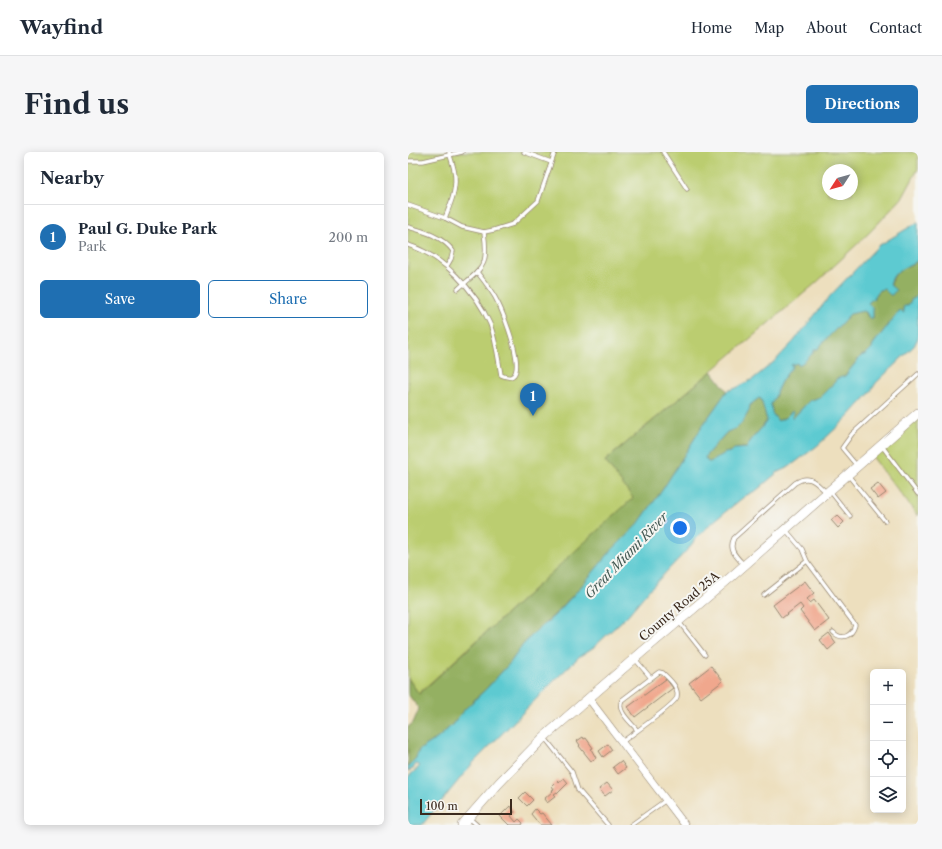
<!DOCTYPE html>
<meta charset="utf-8">
<style>
:root{--surface:#fff;--page:#f6f6f7;--text:#1f2937;--muted:#747a83;--line:#e0e1e3;--accent:#1f6fb2}
body{margin:0;font-family:"Libre Caslon Text",serif;background:var(--page);color:var(--text)}
.controls{position:absolute;right:12px;bottom:12px;display:grid;overflow:hidden;border-radius:6px;box-shadow:0 2px 10px #0003}
.controls button{width:36px;height:36px;display:grid;place-items:center;padding:0;border:0;border-bottom:1px solid var(--line);background:var(--surface);color:var(--text);font:20px sans-serif}
.compass{position:absolute;left:414px;top:12px;width:36px;height:36px;border-radius:50%;background:var(--surface);box-shadow:0 2px 10px #0003;rotate:234deg}
.scale{position:absolute;left:12px;bottom:10px;width:92px;box-sizing:border-box;padding-left:4px;border:2px solid #3b2a1e;border-top:0;font-size:11px;line-height:14px;white-space:nowrap;color:#3b2a1e;-webkit-text-stroke:3px #f6f6f2;paint-order:stroke}
.you{position:absolute;left:272px;top:376px;width:14px;height:14px;margin:-10px;border:3px solid #fff;border-radius:50%;background:#1a73e8;box-shadow:0 0 0 6px #1a73e833}
.badge{display:grid;place-items:center;width:26px;height:26px;border-radius:50%;background:var(--accent);color:#fff;font-size:13px;font-weight:700}
.pin{position:absolute;translate:-50% -33px;filter:drop-shadow(0 1px 2px #0008)}
.pin::after{content:'';position:absolute;top:21px;width:14px;height:12px;background:inherit;clip-path:polygon(0 0,100% 0,50% 100%)}
.list{margin:0;padding:0;list-style:none}
h2{display:flex;justify-content:space-between;align-items:center;height:52px;margin:0;padding:0 16px;font-size:17px}
h2 small{font-size:13px;font-weight:400;color:var(--muted)}
.list li{display:grid;grid-template-columns:26px 1fr auto;gap:12px;align-items:center;box-sizing:border-box;height:64px;padding:0 16px;border-top:1px solid var(--line)}
.list b{display:block;font-size:15px;white-space:nowrap}
.list p{margin:0;font-size:13px;white-space:nowrap;color:var(--muted)}
.list em{font-size:13px;font-style:normal;color:var(--muted)}
.actions{display:flex;gap:8px;padding:12px 16px}
.actions a{flex:1;padding:9px 0;border:1px solid var(--accent);border-radius:6px;text-align:center;font-size:14px;color:var(--accent)}
.actions .main{background:var(--accent);color:#fff}
.icon{flex:none;width:22px;height:22px;fill:none;stroke:currentColor;stroke-width:2;stroke-linecap:round;stroke-linejoin:round}
.map{position:relative;flex:none;width:510px;height:673px;overflow:hidden;border-radius:6px}
header{display:flex;align-items:center;gap:24px;box-sizing:border-box;height:56px;padding:0 20px;background:var(--surface);border-bottom:1px solid var(--line)}
header strong{font-size:19px}
nav{display:flex;gap:22px;margin-inline-start:auto;font-size:14px}
.intro{display:flex;align-items:center;justify-content:space-between;box-sizing:border-box;height:96px;padding:0 24px}
h1{margin:0;font-size:28px}
.button{padding:10px 18px;border-radius:6px;background:var(--accent);color:#fff;font-size:14px;font-weight:700}
main{display:flex;gap:24px;padding:0 24px}
aside{flex:1;background:var(--surface);border-radius:6px;box-shadow:0 2px 10px #0003}
.map>svg:first-child{display:block}
</style>
<header>
<strong>Wayfind</strong>
<nav><a>Home</a><a>Map</a><a>About</a><a>Contact</a></nav>
</header>
<div class="intro"><h1>Find us</h1><a class="button">Directions</a></div>
<main>
<aside>
<h2>Nearby<small></small></h2>
<ul class="list">
<li><span class="badge">1</span><div><b>Paul G. Duke Park</b><p>Park</p></div><em>200 m</em></li>
</ul>
<div class="actions"><a class="main">Save</a><a>Share</a></div>
</aside>
<div class="map">
<svg width="510" height="673" viewBox="0 0 510 673">
<rect width="100%" height="100%" fill="#f6f6f2"/>
<filter id="ink" filterUnits="userSpaceOnUse"><feTurbulence type="fractalNoise" baseFrequency=".025" numOctaves="2"/><feDisplacementMap in="SourceGraphic" scale="8" xChannelSelector="R" yChannelSelector="G"/><feConvolveMatrix kernelMatrix="1 2 1 2 8 2 1 2 1" color-interpolation-filters="sRGB"/></filter>
<filter id="wash" filterUnits="userSpaceOnUse"><feTurbulence type="fractalNoise" baseFrequency=".012" numOctaves="4" result="noise"/><feDisplacementMap in="SourceGraphic" scale="16" xChannelSelector="R" yChannelSelector="G"/><feGaussianBlur stdDeviation="0.9" result="paint"/><feColorMatrix in="noise" values="0 0 0 0 0 0 0 0 0 0 0 0 0 0 0 0 0 1.4 0 .05"/><feComposite in="paint" operator="in"/></filter>
<g filter="url(#wash)">
<rect width="100%" height="100%" fill="#eddfbe"/>
<g fill="#bbcd70" stroke="#7b7c47" fill-rule="evenodd">
<path d="M 0,0 L 510,0 L 510,17 L 495,45 L 462,80 L 408,131 L 197,309 L 226,346 L 10,542 L 0,526 ZM 420,18 L 444,18 L 444,42 L 420,42 Z"/>
<path d="M 510,261 L 510,364 L 463,303 Z"/>
</g>
<g fill="#94b062" stroke="#686d40">
<path d="M 510,108 L 510,141 L 507,146 L 504,147 L 500,153 L 496,155 L 496,161 L 492,158 L 466,191 L 464,196 L 458,202 L 453,204 L 437,224 L 427,230 L 412,245 L 401,249 L 385,266 L 384,260 L 378,265 L 370,269 L 364,261 L 363,252 C 367,247 369,237 373,230 C 376,225 381,219 384,214 L 383,213 L 386,211 L 394,211 L 404,202 L 407,197 L 410,197 L 410,195 L 442,162 L 454,159 L 458,160 L 459,164 L 465,166 L 465,161 L 460,151 C 466,147 469,138 476,137 L 482,143 C 482,132 484,121 496,116 C 501,114 506,113 510,108 Z"/>
<path d="M 304,219 L 319,239 L 297,270 L 255,337 L 230,372 L 203,399 L 171,437 L 146,463 L 124,483 L 114,494 L 102,511 L 78,537 L 56,558 L 43,574 L 30,586 L 11,598 L 8,606 L 0,615 L 0,575 L 5,571 L 11,557 L 0,542 L 0,526 L 11,542 L 225,346 L 197,309 Z"/>
<path d="M 351,246 L 353,247 L 359,268 C 354,278 342,286 339,296 L 330,296 L 323,300 L 317,301 L 302,311 L 300,310 L 297,306 L 299,302 L 319,280 L 329,276 L 342,253 Z"/>
</g>
<path fill="#5dcad1" stroke="#4c7a78" fill-rule="evenodd" d="M 510,70 L 510,108 C 499,118 486,115 482,133 L 488,138 L 484,143 L 482,143 L 476,137 L 471,138 L 466,146 L 460,151 L 465,157 L 465,166 L 461,166 L 458,160 L 455,159 L 442,162 L 411,195 L 410,197 L 407,197 C 404,203 396,211 390,213 L 389,211 L 383,213 L 385,214 C 381,219 376,225 373,230 C 369,237 367,247 363,252 L 364,261 L 370,269 L 378,265 L 384,259 L 385,260 L 384,265 L 385,266 L 401,249 L 412,245 L 427,230 L 428,227 L 437,224 L 453,204 L 458,202 L 464,196 L 466,191 L 492,158 L 496,161 L 495,155 L 500,153 L 504,147 L 507,146 L 510,141 L 510,186 L 506,194 L 468,231 L 461,242 L 439,266 L 409,294 L 381,315 L 370,320 L 349,338 L 337,344 L 306,369 L 289,385 L 280,397 L 240,439 L 219,464 L 186,495 L 172,504 L 149,526 L 64,612 L 14,673 L 0,673 L 0,625 L 12,614 L 9,612 L 7,613 L 5,617 L 0,619 L 0,615 L 8,606 L 11,598 L 30,586 L 43,574 L 56,558 L 78,537 L 102,511 L 114,494 L 124,483 L 147,463 L 171,437 L 203,399 L 230,372 L 255,337 L 297,270 L 319,239 L 328,236 L 345,227 L 367,209 L 386,189 L 422,144 L 470,94 ZM 351,246 L 353,247 L 359,268 C 354,278 342,286 339,296 L 326,297 L 323,300 L 317,301 L 302,310 L 300,310 L 297,306 L 299,302 L 319,280 L 329,276 L 336,268 L 341,259 L 342,253 Z"/>
<g id="blocks">
<g fill="#f0a78d">
<path d="M 470,331 L 478,341 L 470,347 L 462,337 Z"/>
<path d="M 429,363 L 436,370 L 430,376 L 423,368 Z"/>
<path d="M 397,429 L 406,441 L 399,447 L 402,451 L 406,448 L 421,468 L 407,479 L 392,459 L 395,456 L 392,452 L 374,466 L 365,453 Z"/>
<path d="M 421,481 L 428,491 L 420,498 L 412,488 Z"/>
<path d="M 303,514 L 315,529 L 293,546 L 281,531 Z"/>
<path d="M 258,527 L 265,536 L 227,565 L 220,555 Z"/>
<path d="M 175,585 L 176,587 L 178,586 L 185,596 L 183,597 L 188,606 L 183,609 L 171,594 L 172,593 L 169,589 Z"/>
<path d="M 200,592 L 204,598 L 195,605 L 191,599 Z"/>
<path d="M 213,609 L 218,616 L 210,622 L 205,615 Z"/>
<path d="M 156,626 L 160,631 L 150,641 L 149,640 L 146,642 L 148,644 L 139,651 L 136,647 L 145,639 L 144,638 L 146,637 L 144,634 L 150,628 L 151,630 Z"/>
<path d="M 199,631 L 205,638 L 197,644 L 191,637 Z"/>
<path d="M 117,640 L 125,648 L 119,654 L 111,646 Z"/>
<path d="M 102,654 L 107,660 L 103,664 L 108,670 L 111,667 L 115,671 L 114,673 L 101,673 L 92,664 Z"/>
<path d="M 127,657 L 132,662 L 134,661 L 144,673 L 132,673 L 123,662 Z"/>
</g>
</g>
</g>
<g filter="url(#ink)">
<use href="#blocks" fill-opacity="0" stroke="#94846e" stroke-width="1"/>
<g fill="none" stroke-linecap="round" stroke-linejoin="round">
<g stroke="#94846e" stroke-width="5">
<g id="lane">
<path d="M 116,0 L 143,10"/>
<path d="M 255,0 L 279,37"/>
<path d="M 0,9 L 15,9 L 54,0"/>
<path d="M 0,53 L 37,66 L 54,75 L 76,80 L 86,78 L 105,72 L 130,49 L 147,0"/>
<path d="M 37,66 C 42,53 48,40 47,25 C 47,17 43,8 41,0"/>
<path d="M 0,75 C 16,79 35,85 45,99 L 43,107 L 39,114"/>
<path d="M 0,93 C 34,103 68,139 82,172 C 88,188 90,206 93,223 C 127,239 95,160 90,151 C 85,140 77,130 69,120"/>
<path d="M 50,137 C 75,115 81,115 76,80"/>
<path d="M 474,294 L 510,342"/>
<path d="M 449,314 L 434,296 L 444,282 L 510,222"/>
<path d="M 440,323 L 477,369"/>
<path d="M 422,339 L 442,364"/>
<path d="M 378,378 L 394,397 L 399,409 L 447,473 C 444,484 434,489 425,480"/>
<path d="M 336,413 C 328,404 320,398 326,386 L 387,331 C 402,321 408,331 419,341"/>
<path d="M 356,443 L 399,409"/>
<path d="M 271,470 L 297,503"/>
<path d="M 227,507 L 243,526"/>
<path d="M 137,586 L 164,620 L 170,638 L 200,673"/>
<path d="M 214,590 C 223,583 267,553 269,545 C 271,535 261,527 255,521 L 251,520 L 214,548 C 208,559 223,570 229,578"/>
<path d="M 61,666 L 69,673"/>
<path d="M 223,673 L 258,648"/>
</g>
</g>
<g stroke="#94846e" stroke-width="8">
<path id="street" d="M 181,547 L 277,673"/>
</g>
<g stroke="#94846e" stroke-width="10">
<path id="secondary" d="M 54,673 L 91,631 L 136,585 L 234,500 L 323,425 L 510,261"/>
</g>
<use href="#lane" stroke="#fff" stroke-width="3.5"/>
<use href="#street" stroke="#fff" stroke-width="7"/>
<use href="#secondary" stroke="#fff" stroke-width="9"/>
</g>
</g>
<g text-anchor="middle" dominant-baseline="central" stroke-width="4" stroke-linejoin="round" paint-order="stroke">
<g font-size="12" fill="#3b2a1e" stroke="#f6f6f2">
<text transform="translate(271 454) rotate(-40)">County Road 25A</text>
</g>
<g font-size="13" font-style="italic" fill="#455a54" stroke="#f6f6f2">
<text transform="translate(218 403) rotate(-46)">Great Miami River</text>
</g>
</g>
</svg>
<div class="controls">
<button>+</button>
<button>−</button>
<button><svg class="icon" aria-label="locate" viewBox="0 0 24 24"><circle cx="12" cy="12" r="6"/><path d="M12 2v4M12 18v4M2 12h4M18 12h4"/></svg></button>
<button><svg class="icon" aria-label="layers" viewBox="0 0 24 24"><path d="M12 4l9 5-9 5-9-5zM3 14l9 5 9-5"/></svg></button>
</div>
<svg class="compass" viewBox="-18 -18 36 36"><path d="M0-13l5 13h-10z" fill="#e53935"/><path d="M0 13l5-13h-10z" fill="#747a83"/></svg>
<div class="scale">100 m</div>
<div class="you"></div>
<div class="pin badge" style="left:125px;top:264px">1</div>
</div>
</main>
